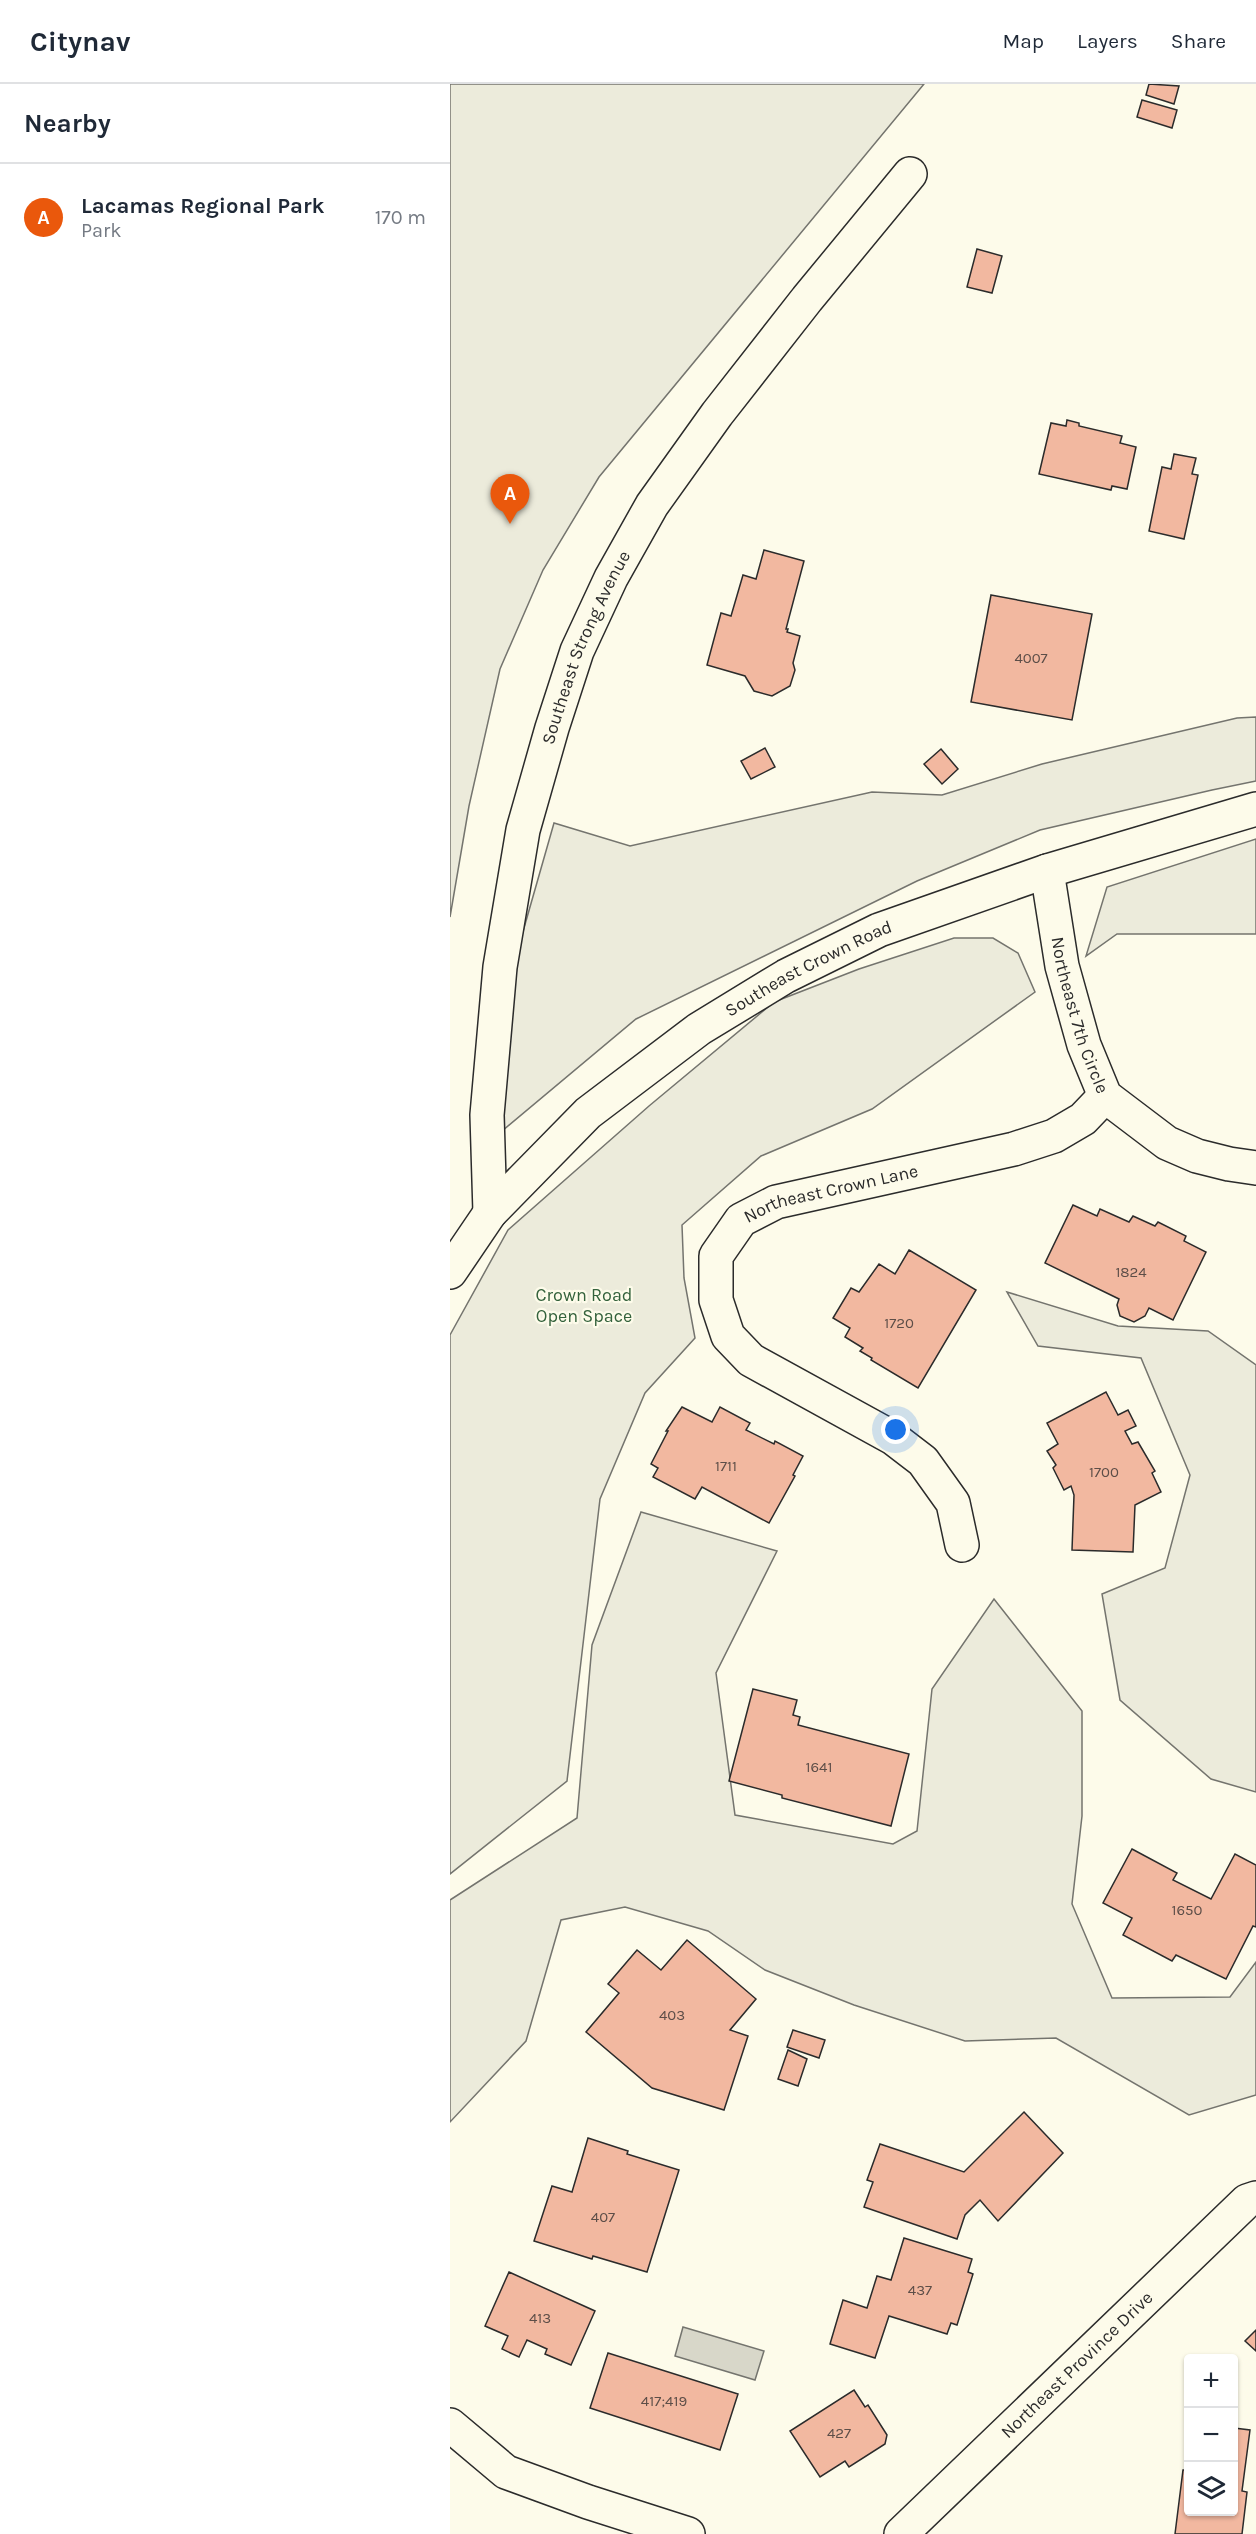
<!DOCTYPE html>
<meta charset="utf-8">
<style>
:root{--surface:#fff;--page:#f2f2f3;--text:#1f2937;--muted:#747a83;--line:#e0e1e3;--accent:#ea580c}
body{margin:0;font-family:Karla,sans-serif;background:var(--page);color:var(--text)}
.controls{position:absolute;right:18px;bottom:18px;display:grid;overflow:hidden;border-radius:6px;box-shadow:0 2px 4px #0004}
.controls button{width:54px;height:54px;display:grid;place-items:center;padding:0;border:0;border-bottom:2px solid var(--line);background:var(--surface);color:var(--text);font:30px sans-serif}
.you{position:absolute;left:446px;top:1346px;width:21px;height:21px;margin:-15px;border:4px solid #fff;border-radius:50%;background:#1a73e8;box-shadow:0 0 0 9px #1a73e833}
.badge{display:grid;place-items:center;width:39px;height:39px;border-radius:50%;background:var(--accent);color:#fff;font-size:20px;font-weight:700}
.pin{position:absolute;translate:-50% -50px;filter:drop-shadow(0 2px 3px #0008)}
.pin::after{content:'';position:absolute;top:32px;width:21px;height:18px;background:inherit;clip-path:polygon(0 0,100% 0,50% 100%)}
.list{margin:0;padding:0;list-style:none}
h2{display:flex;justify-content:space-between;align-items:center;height:78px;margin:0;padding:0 24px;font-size:26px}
h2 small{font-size:20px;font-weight:400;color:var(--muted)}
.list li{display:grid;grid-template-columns:39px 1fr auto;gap:18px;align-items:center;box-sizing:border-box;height:108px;padding:0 24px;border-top:2px solid var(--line)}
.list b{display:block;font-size:22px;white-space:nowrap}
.list p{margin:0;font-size:20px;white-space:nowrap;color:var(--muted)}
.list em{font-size:20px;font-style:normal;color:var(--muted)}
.icon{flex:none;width:33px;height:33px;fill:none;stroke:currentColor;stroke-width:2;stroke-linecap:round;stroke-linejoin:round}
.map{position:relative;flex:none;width:806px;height:2450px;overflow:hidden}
header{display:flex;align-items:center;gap:36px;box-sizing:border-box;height:84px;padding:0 30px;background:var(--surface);border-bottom:2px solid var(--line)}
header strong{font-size:28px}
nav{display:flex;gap:33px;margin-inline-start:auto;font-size:21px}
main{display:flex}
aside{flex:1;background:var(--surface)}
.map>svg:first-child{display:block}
</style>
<header>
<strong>Citynav</strong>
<nav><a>Map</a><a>Layers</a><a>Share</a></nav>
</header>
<main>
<aside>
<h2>Nearby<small></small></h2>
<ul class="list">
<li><span class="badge">A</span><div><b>Lacamas Regional Park</b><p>Park</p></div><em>170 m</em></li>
</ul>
</aside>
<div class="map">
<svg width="806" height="2450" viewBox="0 0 806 2450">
<rect width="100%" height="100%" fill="#fdfbea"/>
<g fill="#ecebdb" stroke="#74746e" stroke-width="1.5">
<path d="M 0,0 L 474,0 L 149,393 L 93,486 L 50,585 L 19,722 L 0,833 Z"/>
<path d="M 806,633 L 806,697 L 762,706 L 590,746 L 467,797 L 186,935 L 52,1047 L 54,988 L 70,858 L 104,739 L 180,762 L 422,708 L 492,711 L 592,680 L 787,634 Z"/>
<path d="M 806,755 L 806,850 L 667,850 L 636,872 L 657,803 Z"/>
<path d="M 504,854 L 543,854 L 568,869 L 585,908 L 422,1025 L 311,1072 L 232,1141 L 234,1194 L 245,1254 L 195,1309 L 150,1415 L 117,1697 L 0,1790 L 0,1251 L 58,1146 L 199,1022 L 324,918 L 409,885 Z"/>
<path d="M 557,1208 L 668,1242 L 758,1247 L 806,1281 L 806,1708 L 761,1695 L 670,1616 L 652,1510 L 715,1484 L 740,1391 L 691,1274 L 588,1262 Z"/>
<path d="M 191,1428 L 327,1467 L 266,1589 L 285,1731 L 443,1760 L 467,1747 L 482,1605 L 544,1515 L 632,1627 L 632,1732 L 622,1820 L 662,1914 L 780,1913 L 806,1878 L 806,2011 L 739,2031 L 606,1954 L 515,1957 L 404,1921 L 315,1886 L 258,1847 L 175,1823 L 111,1836 L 76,1957 L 0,2038 L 0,1816 L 127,1734 L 142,1561 Z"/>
</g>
<path fill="#d8d7c9" stroke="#74746e" stroke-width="1.5" d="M 233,2243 L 314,2267 L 305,2296 L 225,2272 Z"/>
<g fill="#f2b8a0" stroke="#2b2b2b" stroke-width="1.5">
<path d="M 699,0 L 729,2 L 724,20 L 696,11 Z"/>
<path d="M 692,16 L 727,26 L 722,44 L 687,33 Z"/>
<path d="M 527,165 L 552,172 L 542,209 L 517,203 Z"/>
<path d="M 617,336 L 629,339 L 629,342 L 672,352 L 670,359 L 686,363 L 677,405 L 662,402 L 661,406 L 589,390 L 601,339 L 616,342 Z"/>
<path d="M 724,370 L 746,374 L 742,390 L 748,391 L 734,455 L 699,447 L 712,383 L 721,385 Z"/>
<path d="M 314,466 L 354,477 L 336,545 L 338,545 L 337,548 L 350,552 L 343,579 L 345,586 L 340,602 L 322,612 L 304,607 L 295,592 L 257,581 L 271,529 L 281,532 L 293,491 L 306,495 Z"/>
<path d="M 541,511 L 642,530 L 622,636 L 521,618 Z"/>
<path d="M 315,664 L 325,683 L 301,695 L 291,677 Z"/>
<path d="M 491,665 L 508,685 L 492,700 L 474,680 Z"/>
<path d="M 623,1121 L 647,1132 L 650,1125 L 679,1138 L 683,1132 L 705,1142 L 708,1138 L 736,1152 L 734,1157 L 756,1168 L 723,1236 L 699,1224 L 695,1232 L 684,1238 L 670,1232 L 667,1221 L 669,1215 L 595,1179 Z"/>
<path d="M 459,1166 L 526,1206 L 468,1304 L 421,1276 L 422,1274 L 410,1267 L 413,1264 L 395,1253 L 400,1244 L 383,1234 L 401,1204 L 409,1208 L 429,1180 L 445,1190 Z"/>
<path d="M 656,1308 L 668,1331 L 678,1326 L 686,1342 L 675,1347 L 682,1360 L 688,1358 L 705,1387 L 702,1389 L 711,1408 L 685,1421 L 683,1468 L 622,1466 L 624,1411 L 621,1402 L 614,1406 L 603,1384 L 606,1381 L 597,1367 L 608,1360 L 597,1339 Z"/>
<path d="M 232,1323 L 262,1338 L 270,1323 L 300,1339 L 296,1346 L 324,1360 L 325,1357 L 353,1372 L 343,1391 L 345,1392 L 319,1439 L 252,1403 L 245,1415 L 203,1393 L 208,1384 L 201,1380 L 218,1347 L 216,1347 Z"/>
<path d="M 303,1605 L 347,1616 L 343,1631 L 350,1633 L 348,1641 L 459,1670 L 441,1742 L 332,1714 L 332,1711 L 279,1697 Z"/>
<path d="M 682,1765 L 727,1789 L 723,1796 L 761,1815 L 785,1770 L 806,1781 L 806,1843 L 803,1842 L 776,1895 L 726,1871 L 722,1877 L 673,1851 L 682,1834 L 653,1819 Z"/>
<path d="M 237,1856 L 306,1915 L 280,1946 L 298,1952 L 274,2026 L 202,2004 L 136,1948 L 169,1909 L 158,1900 L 187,1866 L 211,1886 Z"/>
<path d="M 343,1946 L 375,1956 L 369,1974 L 337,1963 Z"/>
<path d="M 338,1966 L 357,1975 L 348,2002 L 328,1995 Z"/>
<path d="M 574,2028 L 613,2069 L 548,2137 L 530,2116 L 515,2131 L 507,2155 L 414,2123 L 423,2098 L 417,2096 L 430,2060 L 514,2088 Z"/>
<path d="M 138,2054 L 178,2067 L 177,2070 L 229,2086 L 197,2188 L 143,2172 L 142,2175 L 84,2157 L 102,2102 L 122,2108 Z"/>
<path d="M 454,2154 L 522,2175 L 518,2188 L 523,2190 L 507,2241 L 501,2239 L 497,2250 L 439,2232 L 425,2274 L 380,2260 L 393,2216 L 417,2224 L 427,2192 L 441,2196 Z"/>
<path d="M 59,2188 L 145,2227 L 121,2281 L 95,2270 L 97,2265 L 77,2256 L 69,2273 L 52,2265 L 58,2252 L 35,2242 Z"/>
<path d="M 806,2246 L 806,2267 L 795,2257 Z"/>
<path d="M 158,2269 L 288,2310 L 270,2366 L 140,2324 Z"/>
<path d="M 404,2306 L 415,2323 L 418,2321 L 437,2351 L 435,2360 L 399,2383 L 395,2377 L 370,2393 L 340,2347 Z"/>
<path d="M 784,2344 L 800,2346 L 792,2407 L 797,2408 L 792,2450 L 725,2450 L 733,2386 L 738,2386 L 738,2428 L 784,2428 Z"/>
</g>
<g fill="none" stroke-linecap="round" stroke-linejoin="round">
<g stroke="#2b2b2b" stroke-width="36">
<g id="minor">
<path id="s1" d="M 597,787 L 612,882 L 634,961 L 655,1012 L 717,1059 L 747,1072 L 779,1080 L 806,1084"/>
<path id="s2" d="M 40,1129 L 37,1031 L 50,883 L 73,746 L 102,644 L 127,567 L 161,494 L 202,421 L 267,330 L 357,215 L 460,90"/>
<path id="s3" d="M 0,1188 L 40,1129 L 138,1029 L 249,945 L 336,892 L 429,846 L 597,787 L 806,725"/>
<path id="s4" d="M 512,1461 L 503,1419 L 473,1377 L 443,1354 L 301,1276 L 278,1252 L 266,1216 L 266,1172 L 291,1136 L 326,1118 L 564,1065 L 604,1052 L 633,1035 L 655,1012"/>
<path d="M 0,2341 L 56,2388 L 138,2418 L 238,2450"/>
<path id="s5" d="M 451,2450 L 797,2117 L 806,2114"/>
</g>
</g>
<use href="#minor" stroke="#fdfbea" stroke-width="33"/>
</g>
<g text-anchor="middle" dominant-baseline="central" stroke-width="4.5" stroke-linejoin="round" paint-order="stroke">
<g font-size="15" fill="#5d4e48">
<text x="581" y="574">4007</text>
<text x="681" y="1188">1824</text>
<text x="449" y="1239">1720</text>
<text x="276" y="1382">1711</text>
<text x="654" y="1388">1700</text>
<text x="369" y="1683">1641</text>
<text x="737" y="1826">1650</text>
<text x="222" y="1931">403</text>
<text x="153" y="2133">407</text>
<text x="470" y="2206">437</text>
<text x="90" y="2234">413</text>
<text x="214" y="2317">417;419</text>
<text x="389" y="2349">427</text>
</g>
<g font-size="18" fill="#2b2b2b" stroke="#fdfbea">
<text stroke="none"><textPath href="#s2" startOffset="579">Southeast Strong Avenue</textPath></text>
<text stroke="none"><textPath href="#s3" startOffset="476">Southeast Crown Road</textPath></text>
<text stroke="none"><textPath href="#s1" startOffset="148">Northeast 7th Circle</textPath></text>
<text stroke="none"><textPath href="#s4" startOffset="548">Northeast Crown Lane</textPath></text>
<text stroke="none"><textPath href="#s5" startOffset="244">Northeast Province Drive</textPath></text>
</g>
<g font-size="18" fill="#34623c" stroke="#fdfbea">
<text x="134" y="1211">Crown Road<tspan x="134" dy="21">Open Space</tspan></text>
</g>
</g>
</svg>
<div class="controls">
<button>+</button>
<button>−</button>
<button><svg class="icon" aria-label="layers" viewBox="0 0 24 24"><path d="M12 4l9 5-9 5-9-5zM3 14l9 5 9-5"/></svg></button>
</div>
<div class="you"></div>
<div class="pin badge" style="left:60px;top:440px">A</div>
</div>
</main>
